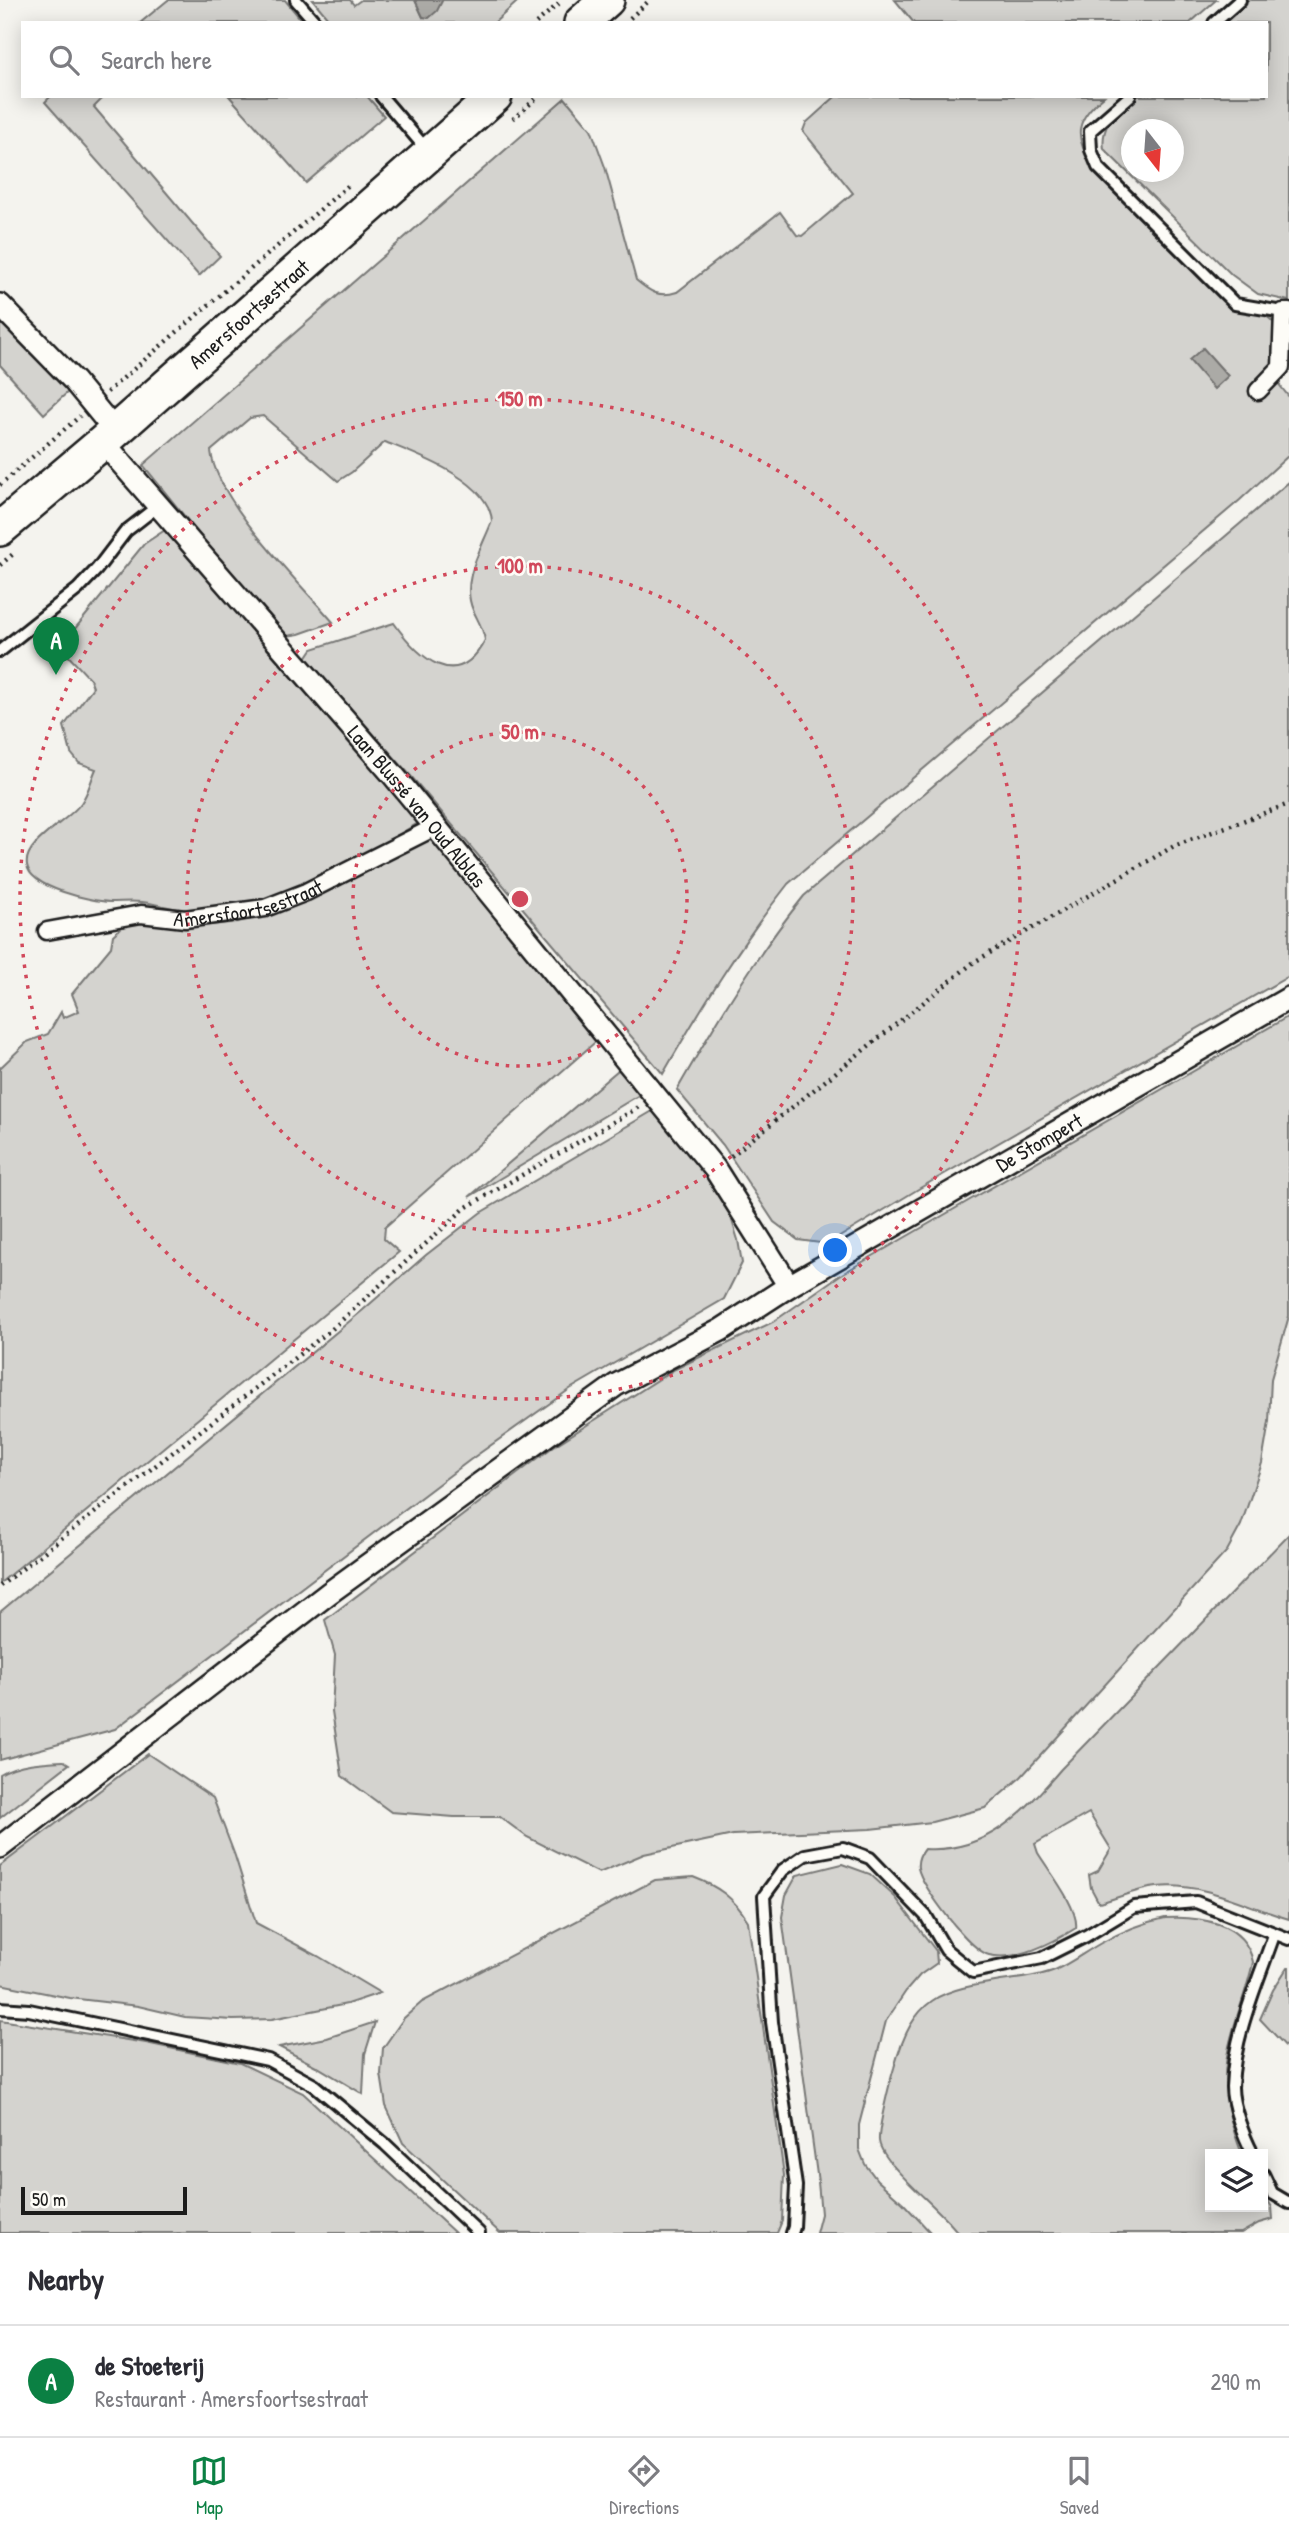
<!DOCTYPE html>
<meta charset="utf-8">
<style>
:root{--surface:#fff;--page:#f2f2f3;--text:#2b2b33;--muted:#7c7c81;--line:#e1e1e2;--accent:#0b8043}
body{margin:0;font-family:"Patrick Hand",sans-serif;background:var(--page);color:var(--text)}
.controls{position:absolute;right:21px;bottom:21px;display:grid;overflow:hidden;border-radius:0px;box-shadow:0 4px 18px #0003}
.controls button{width:63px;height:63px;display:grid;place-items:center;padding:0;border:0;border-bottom:2px solid var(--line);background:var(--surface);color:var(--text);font:35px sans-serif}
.compass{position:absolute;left:1121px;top:119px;width:63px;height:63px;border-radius:50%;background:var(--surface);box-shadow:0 4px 18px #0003;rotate:163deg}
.scale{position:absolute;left:21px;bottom:18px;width:166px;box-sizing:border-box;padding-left:7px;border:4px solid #1c1c1c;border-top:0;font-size:19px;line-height:24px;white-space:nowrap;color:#1c1c1c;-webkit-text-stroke:5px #fdfcf7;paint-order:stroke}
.you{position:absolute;left:836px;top:1251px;width:24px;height:24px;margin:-18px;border:5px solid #fff;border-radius:50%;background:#1a73e8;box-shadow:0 0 0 10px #1a73e833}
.badge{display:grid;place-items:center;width:46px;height:46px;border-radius:50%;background:var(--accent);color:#fff;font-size:23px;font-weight:700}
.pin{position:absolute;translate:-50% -58px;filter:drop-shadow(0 2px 4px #0008)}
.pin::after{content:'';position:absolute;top:37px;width:24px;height:21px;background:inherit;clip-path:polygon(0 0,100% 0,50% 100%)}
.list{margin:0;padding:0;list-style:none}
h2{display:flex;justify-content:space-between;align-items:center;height:91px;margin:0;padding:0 28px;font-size:30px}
h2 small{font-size:23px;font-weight:400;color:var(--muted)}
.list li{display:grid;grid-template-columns:46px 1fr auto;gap:21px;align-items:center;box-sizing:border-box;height:112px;padding:0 28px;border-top:2px solid var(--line)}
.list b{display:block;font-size:26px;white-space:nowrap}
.list p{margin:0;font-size:23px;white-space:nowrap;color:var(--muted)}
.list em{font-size:23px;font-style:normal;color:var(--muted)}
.icon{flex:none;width:38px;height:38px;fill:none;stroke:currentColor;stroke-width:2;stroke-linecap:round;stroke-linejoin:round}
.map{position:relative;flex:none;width:1289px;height:2233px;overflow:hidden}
.search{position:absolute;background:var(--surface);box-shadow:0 4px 18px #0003;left:21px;right:21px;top:21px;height:77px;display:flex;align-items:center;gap:18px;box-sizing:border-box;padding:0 24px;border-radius:0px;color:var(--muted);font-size:26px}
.sheet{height:203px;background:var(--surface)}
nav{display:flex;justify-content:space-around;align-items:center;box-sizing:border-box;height:98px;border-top:2px solid var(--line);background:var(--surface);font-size:19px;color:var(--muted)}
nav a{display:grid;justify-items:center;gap:4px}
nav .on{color:var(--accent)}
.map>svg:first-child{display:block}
</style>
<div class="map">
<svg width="1289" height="2233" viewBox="0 0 1289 2233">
<rect width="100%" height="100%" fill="#f4f3ee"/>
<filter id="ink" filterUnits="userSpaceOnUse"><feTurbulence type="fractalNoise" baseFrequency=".0143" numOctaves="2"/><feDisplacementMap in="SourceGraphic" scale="14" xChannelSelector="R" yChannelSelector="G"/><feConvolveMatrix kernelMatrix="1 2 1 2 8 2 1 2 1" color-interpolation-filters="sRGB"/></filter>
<g filter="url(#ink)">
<g fill="#d4d3cf" stroke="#787876" stroke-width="2" fill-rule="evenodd">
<path d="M 168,0 L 285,0 L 304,23 L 140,23 Z"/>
<path d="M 313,0 L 350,0 L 354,5 L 361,0 L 415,0 L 423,17 L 441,0 L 515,0 L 517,2 L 494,23 L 332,23 Z"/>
<path d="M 895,0 L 1216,0 L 1190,23 L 914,23 Z"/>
<path d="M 1246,0 L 1289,0 L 1289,301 L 1258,294 L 1232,275 L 1104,149 C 1100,122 1118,113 1137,96 L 1266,96 L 1266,23 L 1221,23 ZM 1132,130 L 1174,130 L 1174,172 L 1132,172 Z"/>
<path d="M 51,96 L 105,96 L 94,107 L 220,256 L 199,276 L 45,102 Z"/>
<path d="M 229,96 L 367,96 L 384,116 L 306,183 Z"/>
<path d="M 836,96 L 1104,96 C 1077,118 1072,135 1092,164 L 1234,302 C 1279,317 1287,326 1270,373 L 1289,397 L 1289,455 L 1240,500 L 788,884 C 739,946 702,1006 663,1074 L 410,775 L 306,658 L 312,649 L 394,623 C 418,657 457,694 485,640 C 483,628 478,621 473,610 C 460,581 482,548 492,521 C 489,480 417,455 385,442 L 352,472 L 338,481 L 263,416 L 250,418 L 211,451 C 216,501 299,582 333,622 L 299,634 L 287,636 L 228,570 L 143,465 L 565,98 L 591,129 L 605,167 L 636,280 C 650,292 659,298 677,292 L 780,212 L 797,235 L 802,236 L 853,193 L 803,131 L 806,123 Z"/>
<path d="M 0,315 L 69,391 L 44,414 L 0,365 Z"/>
<path d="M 1289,482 L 1289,976 L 920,1188 L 828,1244 L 798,1240 L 774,1222 L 723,1145 L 677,1090 C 716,1022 754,958 804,896 Z"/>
<path d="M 165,530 L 420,822 C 371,850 322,882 268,899 C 251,905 207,911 189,910 C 173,909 158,904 142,902 C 132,901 121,902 110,902 C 91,901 30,888 27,865 C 23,842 69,821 81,803 C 88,794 91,780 96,769 L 79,763 L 71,753 L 64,726 L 93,687 L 90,679 L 60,647 L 144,544 Z"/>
<path d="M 431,835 L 601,1037 L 385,1227 L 384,1239 L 399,1252 L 0,1583 L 0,1068 L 27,1042 L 48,1034 L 61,1012 L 63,1018 L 79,1011 L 72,994 L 111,947 L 113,935 L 122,927 L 136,923 L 211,925 L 238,922 L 268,914 L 306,901 Z"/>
<path d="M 1289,1016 L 1289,1316 L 1271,1379 L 1269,1422 L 1262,1463 L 1241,1525 L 1227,1551 L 1021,1777 L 985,1808 L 932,1822 L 870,1829 L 733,1835 L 644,1854 L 599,1873 L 527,1837 L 500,1817 L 454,1817 L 391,1812 L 342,1776 L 332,1711 L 335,1655 L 325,1620 L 554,1446 L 675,1369 L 773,1322 L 840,1275 Z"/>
<path d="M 624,1065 L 644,1092 L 469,1197 Z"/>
<path d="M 656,1109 L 726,1201 L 738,1240 L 742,1263 L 724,1299 L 570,1389 L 470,1460 L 115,1729 L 0,1760 L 0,1612 L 363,1310 L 426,1255 L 480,1213 Z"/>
<path d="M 1289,1534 L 1289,1919 C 1245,1906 1204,1882 1157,1887 C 1137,1889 1118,1898 1099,1903 L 1091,1888 L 1089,1875 L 1098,1871 L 1111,1849 L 1089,1813 L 1035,1844 L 1038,1853 C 1049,1871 1079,1908 1076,1928 C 1054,1942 1016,1962 989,1955 C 970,1950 922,1888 918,1868 C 917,1860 919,1855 924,1849 C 987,1853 1024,1812 1061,1769 Z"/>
<path d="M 148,1754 L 213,1798 L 235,1856 L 256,1923 L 318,1956 L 380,1993 L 347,2004 L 272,2019 L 233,2020 L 185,2017 L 138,2006 L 70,1998 L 0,1984 L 0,1866 Z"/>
<path d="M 64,1761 L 69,1764 L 0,1818 L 0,1774 C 19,1763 43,1762 64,1761 Z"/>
<path d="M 842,1864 L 870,1874 L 895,1897 L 936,1951 L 937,1963 L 920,1975 L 906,1991 L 886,2021 L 859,2125 L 859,2149 L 865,2164 L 877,2180 L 903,2203 L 931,2233 L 816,2233 L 821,2214 L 818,2182 L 782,1917 L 786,1895 L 797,1875 Z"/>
<path d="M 693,1877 C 719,1887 733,1897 748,1921 L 784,2175 L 782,2221 L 777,2233 L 500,2233 L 403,2143 L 386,2106 L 381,2074 L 383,2048 L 404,2018 L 422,2002 L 655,1880 Z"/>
<path d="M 1165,1918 C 1199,1916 1245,1922 1253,1962 C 1246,1996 1230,2029 1226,2063 C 1222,2093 1231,2126 1242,2154 L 1210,2154 L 1210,2207 L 1263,2207 L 1263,2193 L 1272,2207 L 1273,2219 L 1259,2223 L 1241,2233 L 958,2233 C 942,2210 882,2165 879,2141 C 878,2129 890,2081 894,2068 C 914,1996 938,1990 1008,1980 C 1024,1978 1040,1976 1055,1970 C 1071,1963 1085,1952 1101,1943 C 1121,1932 1142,1923 1165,1918 Z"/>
<path d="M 1287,1968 L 1289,1968 L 1289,2050 L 1260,2019 L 1273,1990 Z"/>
<path d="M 0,2020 L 146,2043 L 240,2063 L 303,2093 L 455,2233 L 0,2233 Z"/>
<path d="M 375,2022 L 365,2054 L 363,2094 L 316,2066 L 279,2047 L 327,2038 Z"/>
</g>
<g fill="#abaaa6" stroke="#72716f" stroke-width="2">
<path d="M 415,0 L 441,0 L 442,1 L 437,11 L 429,18 L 423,17 Z"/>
<path d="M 1203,348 L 1228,376 L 1214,389 L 1189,360 Z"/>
</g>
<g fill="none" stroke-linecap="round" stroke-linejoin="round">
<g stroke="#1c1c1c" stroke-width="16">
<g id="service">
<path d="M 296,0 L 316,23"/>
<path d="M 1214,23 L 1240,0"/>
<path d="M 381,96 L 427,150"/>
<path d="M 1130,96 L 1090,131 L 1091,150 L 1098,167 L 1235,304 L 1283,312"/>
<path d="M 0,651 L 78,589 L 97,569 L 126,531 L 158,506"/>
<path d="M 0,2008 L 29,2010 L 268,2060 L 314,2085 L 385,2144 L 479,2233"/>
<path d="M 1253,2154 C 1244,2137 1232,2106 1232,2087 C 1234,2034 1257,1984 1274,1935"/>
<path d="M 1263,2174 L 1272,2193 L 1289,2203"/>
<path d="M 792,2233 L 794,2227 L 796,2186 L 772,2022 L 764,1896 L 783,1870 L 805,1855 L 843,1848 L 870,1858 L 926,1916 L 946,1950 L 973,1972 L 1042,1958 L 1086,1936 L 1134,1907 L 1196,1902 L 1289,1939"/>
</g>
</g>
<g stroke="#1c1c1c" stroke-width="21">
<g id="pedestrian">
<path d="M 1258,391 L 1281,367 L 1283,312 L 1289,312"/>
<path id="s1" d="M 47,931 L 141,914 L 185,919 L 265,908 L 306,892 L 435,827"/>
</g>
</g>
<g stroke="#1c1c1c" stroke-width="26">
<g id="minor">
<path d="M 0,305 L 74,381 L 115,431"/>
<path id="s2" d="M 103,442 L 394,776 L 715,1169 L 789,1286"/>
<path id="s3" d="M 0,1847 L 329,1593 L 616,1385 L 721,1330 L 789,1286 L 1289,998"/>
</g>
</g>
<g stroke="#1c1c1c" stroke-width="38">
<g id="primary">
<path d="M 581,23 L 607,0"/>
<path id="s4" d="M 0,529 L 103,442 L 495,96"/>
</g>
</g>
<g stroke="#1c1c1c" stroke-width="4.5" stroke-dasharray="2 5" stroke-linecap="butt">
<path d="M 630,18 L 650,0"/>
<path d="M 536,23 L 562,1"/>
<path d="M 513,119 L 539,96"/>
<path d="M 107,392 L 350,184"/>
<path d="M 0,485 L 80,416"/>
<path d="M 0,565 L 13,554"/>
<path d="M 731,1156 L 974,962 L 1174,846 L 1289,804"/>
<path d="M 0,1586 L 332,1329 L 465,1208 L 639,1107"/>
</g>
<use href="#service" stroke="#fdfcf7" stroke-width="10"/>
<use href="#pedestrian" stroke="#fdfcf7" stroke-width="16"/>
<use href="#minor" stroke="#fdfcf7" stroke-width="21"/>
<use href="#primary" stroke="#fdfcf7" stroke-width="33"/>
</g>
</g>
<g fill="none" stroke="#d1495b" stroke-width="3.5" stroke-dasharray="3.5 7">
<circle cx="520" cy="899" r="167"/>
<circle cx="520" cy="899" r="333"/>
<circle cx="520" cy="899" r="500"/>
</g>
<g text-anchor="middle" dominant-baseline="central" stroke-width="5" stroke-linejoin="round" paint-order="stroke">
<g font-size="21" fill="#1c1c1c" stroke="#fdfcf7">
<text stroke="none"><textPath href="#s4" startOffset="329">Amersfoortsestraat</textPath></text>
<text stroke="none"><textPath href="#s2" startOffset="481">Laan Blussé van Oud Alblas</textPath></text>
<text stroke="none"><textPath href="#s1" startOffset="205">Amersfoortsestraat</textPath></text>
<text stroke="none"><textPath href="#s3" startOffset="1258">De Stompert</textPath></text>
</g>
</g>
<circle cx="520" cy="899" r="10" fill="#d1495b" stroke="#fdfcf7" stroke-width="3.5"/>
<g font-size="21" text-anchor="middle" font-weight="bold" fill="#d1495b" stroke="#fdfcf7" stroke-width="5" stroke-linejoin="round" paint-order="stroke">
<text x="520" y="406">150 m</text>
<text x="520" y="573">100 m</text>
<text x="520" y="739">50 m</text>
</g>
</svg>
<div class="controls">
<button><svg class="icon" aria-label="layers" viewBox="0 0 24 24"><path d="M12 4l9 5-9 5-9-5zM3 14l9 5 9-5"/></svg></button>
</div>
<svg class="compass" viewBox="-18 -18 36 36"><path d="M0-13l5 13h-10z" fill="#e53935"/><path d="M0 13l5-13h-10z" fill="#7c7c81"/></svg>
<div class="scale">50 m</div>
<div class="you"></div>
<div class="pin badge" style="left:56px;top:675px">A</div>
<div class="search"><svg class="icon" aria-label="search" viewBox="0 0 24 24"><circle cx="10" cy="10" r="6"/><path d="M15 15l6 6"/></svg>Search here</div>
</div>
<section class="sheet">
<h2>Nearby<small></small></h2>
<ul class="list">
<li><span class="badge">A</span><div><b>de Stoeterij</b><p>Restaurant · Amersfoortsestraat</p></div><em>290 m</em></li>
</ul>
</section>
<nav>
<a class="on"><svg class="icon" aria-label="map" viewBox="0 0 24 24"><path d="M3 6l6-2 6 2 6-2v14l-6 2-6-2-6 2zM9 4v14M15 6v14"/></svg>Map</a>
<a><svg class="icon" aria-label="directions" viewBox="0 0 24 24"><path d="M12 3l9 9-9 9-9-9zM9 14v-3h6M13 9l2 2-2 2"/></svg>Directions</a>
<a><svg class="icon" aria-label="saved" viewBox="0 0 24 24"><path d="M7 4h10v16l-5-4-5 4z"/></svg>Saved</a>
</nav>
